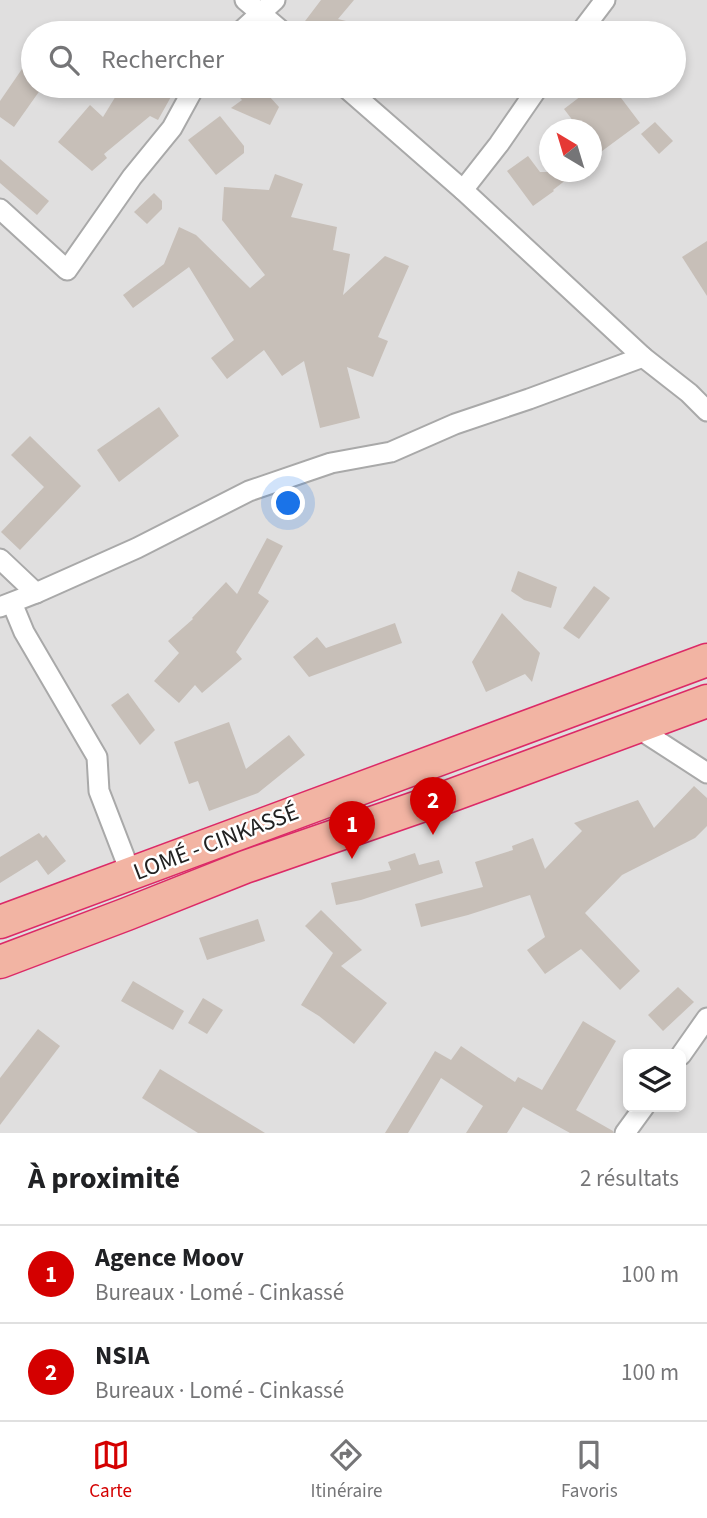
<!DOCTYPE html>
<html lang="fr">
<meta charset="utf-8">
<style>
:root{--surface:#fff;--page:#f2f2f2;--text:#202124;--muted:#757577;--line:#e0e0e0;--accent:#d40000}
body{margin:0;font-family:"Source Sans 3",sans-serif;background:var(--page);color:var(--text)}
.controls{position:absolute;right:21px;bottom:21px;display:grid;overflow:hidden;border-radius:10px;box-shadow:0 4px 10px #0003}
.controls button{width:63px;height:63px;display:grid;place-items:center;padding:0;border:0;border-bottom:2px solid var(--line);background:var(--surface);color:var(--text);font:35px sans-serif}
.compass{position:absolute;left:539px;top:119px;width:63px;height:63px;border-radius:50%;background:var(--surface);box-shadow:0 4px 10px #0003;rotate:322deg}
.you{position:absolute;left:289px;top:504px;width:24px;height:24px;margin:-18px;border:5px solid #fff;border-radius:50%;background:#1a73e8;box-shadow:0 0 0 10px #1a73e833}
.badge{display:grid;place-items:center;width:46px;height:46px;border-radius:50%;background:var(--accent);color:#fff;font-size:23px;font-weight:700}
.pin{position:absolute;translate:-50% -58px;filter:drop-shadow(0 2px 4px #0008)}
.pin::after{content:'';position:absolute;top:37px;width:24px;height:21px;background:inherit;clip-path:polygon(0 0,100% 0,50% 100%)}
.list{margin:0;padding:0;list-style:none}
h2{display:flex;justify-content:space-between;align-items:center;height:91px;margin:0;padding:0 28px;font-size:30px}
h2 small{font-size:23px;font-weight:400;color:var(--muted)}
.list li{display:grid;grid-template-columns:46px 1fr auto;gap:21px;align-items:center;box-sizing:border-box;height:98px;padding:0 28px;border-top:2px solid var(--line)}
.list b{display:block;font-size:26px;white-space:nowrap}
.list p{margin:0;font-size:23px;white-space:nowrap;color:var(--muted)}
.list em{font-size:23px;font-style:normal;color:var(--muted)}
.icon{flex:none;width:38px;height:38px;fill:none;stroke:currentColor;stroke-width:2;stroke-linecap:round;stroke-linejoin:round}
.map{position:relative;flex:none;width:707px;height:1133px;overflow:hidden}
.search{position:absolute;background:var(--surface);box-shadow:0 4px 10px #0003;left:21px;right:21px;top:21px;height:77px;display:flex;align-items:center;gap:18px;box-sizing:border-box;padding:0 24px;border-radius:38px;color:var(--muted);font-size:26px}
.sheet{height:287px;background:var(--surface)}
nav{display:flex;justify-content:space-around;align-items:center;box-sizing:border-box;height:98px;border-top:2px solid var(--line);background:var(--surface);font-size:19px;color:var(--muted)}
nav a{display:grid;justify-items:center;gap:4px}
nav .on{color:var(--accent)}
.map>svg:first-child{display:block}
</style>
<div class="map">
<svg width="707" height="1133" viewBox="0 0 707 1133">
<rect width="100%" height="100%" fill="#f2efe9"/>
<path fill="#e0dfdf" fill-rule="evenodd" d="M 0,0 L 707,0 L 707,1133 L 0,1133 ZM 33,33 L 674,33 L 674,86 L 33,86 ZM 550,130 L 592,130 L 592,172 L 550,172 ZM 628,1054 L 681,1054 L 681,1107 L 628,1107 Z"/>
<g fill="#c7bfb8">
<path d="M 321,0 L 354,0 L 338,19 L 370,27 L 369,33 L 296,33 Z"/>
<path d="M 33,53 L 33,86 L 43,86 L 14,127 L 0,117 L 0,101 Z"/>
<path d="M 122,86 L 177,86 L 158,120 L 150,116 L 104,154 L 107,158 L 92,171 L 58,142 L 90,105 L 103,117 Z"/>
<path d="M 229,86 L 260,86 L 279,107 L 270,125 L 231,108 L 242,100 Z"/>
<path d="M 594,86 L 612,86 L 640,123 L 598,154 L 592,145 L 592,130 L 580,130 L 564,109 Z"/>
<path d="M 220,116 L 244,146 L 244,153 L 216,175 L 188,140 Z"/>
<path d="M 655,122 L 673,141 L 659,154 L 641,134 Z"/>
<path d="M 528,156 L 540,172 L 576,172 L 553,190 L 554,191 L 533,206 L 507,171 Z"/>
<path d="M 0,159 L 49,201 L 37,215 L 0,183 Z"/>
<path d="M 275,174 L 303,184 L 291,217 L 337,227 L 333,250 L 350,254 L 343,295 L 385,256 L 409,266 L 378,337 L 388,341 L 373,377 L 347,367 L 360,418 L 320,428 L 304,361 L 282,376 L 264,350 L 227,379 L 211,358 L 234,340 L 189,267 L 133,308 L 123,295 L 164,264 L 179,227 L 196,235 L 250,288 L 265,275 L 222,220 L 224,187 L 269,190 Z"/>
<path d="M 154,193 L 162,201 L 162,209 L 147,224 L 134,212 Z"/>
<path d="M 707,241 L 707,296 L 682,257 Z"/>
<path d="M 159,407 L 179,436 L 119,482 L 97,450 Z"/>
<path d="M 30,436 L 81,486 L 20,550 L 1,532 L 44,487 L 11,455 Z"/>
<path d="M 267,538 L 283,546 L 258,593 L 269,601 L 236,652 L 242,659 L 202,693 L 195,685 L 179,703 L 154,681 L 179,653 L 168,641 L 193,619 L 192,618 L 226,582 L 237,594 Z"/>
<path d="M 518,571 L 557,587 L 551,608 L 524,600 L 511,591 Z"/>
<path d="M 594,586 L 610,598 L 579,639 L 563,628 Z"/>
<path d="M 502,613 L 540,653 L 532,682 L 525,674 L 486,692 L 472,662 Z"/>
<path d="M 395,623 L 402,643 L 309,677 L 293,657 L 317,637 L 326,648 Z"/>
<path d="M 128,693 L 155,730 L 140,745 L 111,705 Z"/>
<path d="M 229,722 L 246,769 L 289,735 L 305,755 L 258,793 L 209,811 L 198,781 L 189,784 L 174,742 Z"/>
<path d="M 694,786 L 707,798 L 707,826 L 695,838 L 622,875 L 585,913 L 640,971 L 620,990 L 581,949 L 545,974 L 527,950 L 545,937 L 530,895 L 468,915 L 421,927 L 415,904 L 483,887 L 475,862 L 513,850 L 512,846 L 533,838 L 545,869 L 582,831 L 574,823 L 638,800 L 654,828 Z"/>
<path d="M 39,833 L 43,838 L 46,835 L 66,861 L 48,875 L 37,860 L 0,883 L 0,857 Z"/>
<path d="M 415,853 L 419,865 L 439,860 L 443,873 L 361,900 L 336,905 L 331,883 L 391,870 L 388,862 Z"/>
<path d="M 321,910 L 362,950 L 341,966 L 387,1003 L 354,1044 L 319,1016 L 301,1005 L 333,953 L 305,926 Z"/>
<path d="M 258,919 L 265,941 L 207,960 L 199,938 Z"/>
<path d="M 133,981 L 184,1011 L 173,1030 L 121,1001 Z"/>
<path d="M 678,987 L 694,1002 L 663,1031 L 648,1015 Z"/>
<path d="M 203,998 L 223,1010 L 207,1034 L 188,1023 Z"/>
<path d="M 583,1021 L 616,1041 L 576,1110 L 613,1131 L 613,1133 L 570,1133 L 523,1107 L 507,1133 L 466,1133 L 483,1106 L 441,1078 L 408,1133 L 385,1133 L 435,1051 L 451,1060 L 461,1046 L 515,1082 L 518,1077 L 542,1090 Z"/>
<path d="M 38,1029 L 60,1046 L 0,1125 L 0,1078 Z"/>
<path d="M 160,1069 L 265,1133 L 198,1133 L 142,1098 Z"/>
</g>
<g fill="none" stroke-linecap="round" stroke-linejoin="round">
<g stroke="#a9a9a9" stroke-width="23">
<g id="minor">
<path d="M 245,0 L 284,33"/>
<path d="M 239,33 L 275,0"/>
<path d="M 580,33 L 605,0"/>
<path d="M 344,86 L 463,190 L 643,357 L 689,393 L 707,411"/>
<path d="M 463,190 L 499,144 L 539,86"/>
<path d="M 0,209 L 67,270 L 132,177 L 172,128 L 195,86"/>
<path d="M 0,559 L 36,593"/>
<path d="M 12,603 L 24,632 L 97,757 L 99,791 L 131,874"/>
<path d="M 0,607 L 36,593 L 137,548 L 249,491 L 331,463 L 391,452 L 455,424 L 529,399 L 643,357"/>
<path d="M 636,727 L 707,773"/>
<path d="M 681,1055 L 707,1018"/>
<path d="M 625,1133 L 644,1107"/>
</g>
</g>
<g stroke="#dc2a67" stroke-width="35">
<g id="trunk">
<path d="M 0,922 L 707,660"/>
<path d="M 0,962 L 127,914 L 245,867 L 447,797 L 707,701"/>
</g>
</g>
<use href="#minor" stroke="#fff" stroke-width="19"/>
<use href="#trunk" stroke="#f2b4a3" stroke-width="32"/>
</g>
<g text-anchor="middle" dominant-baseline="central" stroke-width="5" stroke-linejoin="round" paint-order="stroke">
<g font-size="24" fill="#222" stroke="#fff">
<text transform="translate(216 842) rotate(-21)">LOMÉ - CINKASSÉ</text>
</g>
</g>
</svg>
<div class="controls">
<button><svg class="icon" aria-label="layers" viewBox="0 0 24 24"><path d="M12 4l9 5-9 5-9-5zM3 14l9 5 9-5"/></svg></button>
</div>
<svg class="compass" viewBox="-18 -18 36 36"><path d="M0-13l5 13h-10z" fill="#e53935"/><path d="M0 13l5-13h-10z" fill="#757577"/></svg>
<div class="you"></div>
<div class="pin badge" style="left:352px;top:859px">1</div>
<div class="pin badge" style="left:433px;top:835px">2</div>
<div class="search"><svg class="icon" aria-label="search" viewBox="0 0 24 24"><circle cx="10" cy="10" r="6"/><path d="M15 15l6 6"/></svg>Rechercher</div>
</div>
<section class="sheet">
<h2>À proximité<small>2 résultats</small></h2>
<ul class="list">
<li><span class="badge">1</span><div><b>Agence Moov</b><p>Bureaux · Lomé - Cinkassé</p></div><em>100 m</em></li>
<li><span class="badge">2</span><div><b>NSIA</b><p>Bureaux · Lomé - Cinkassé</p></div><em>100 m</em></li>
</ul>
</section>
<nav>
<a class="on"><svg class="icon" aria-label="map" viewBox="0 0 24 24"><path d="M3 6l6-2 6 2 6-2v14l-6 2-6-2-6 2zM9 4v14M15 6v14"/></svg>Carte</a>
<a><svg class="icon" aria-label="directions" viewBox="0 0 24 24"><path d="M12 3l9 9-9 9-9-9zM9 14v-3h6M13 9l2 2-2 2"/></svg>Itinéraire</a>
<a><svg class="icon" aria-label="saved" viewBox="0 0 24 24"><path d="M7 4h10v16l-5-4-5 4z"/></svg>Favoris</a>
</nav>
